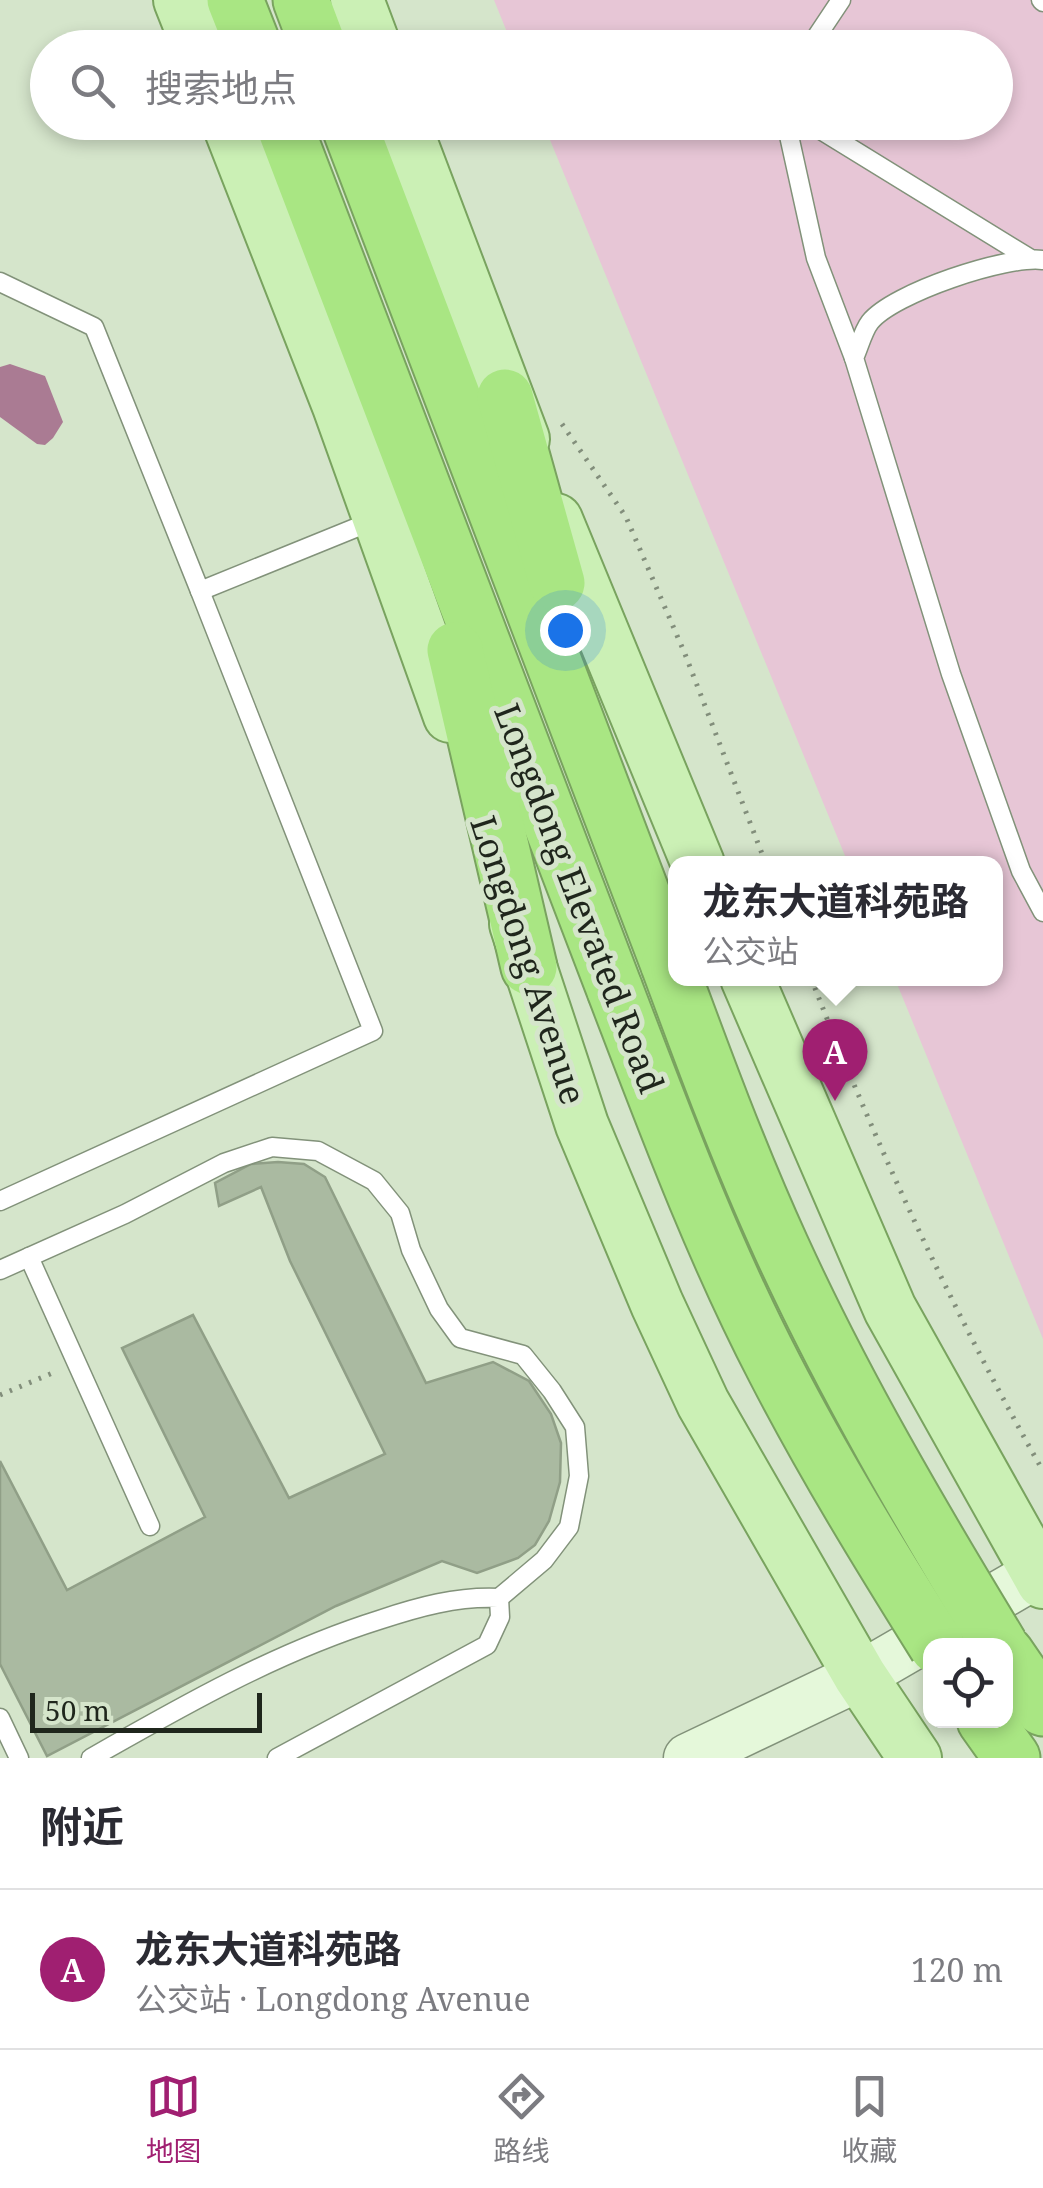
<!DOCTYPE html>
<html lang="zh">
<meta charset="utf-8">
<style>
:root{--surface:#fff;--page:#f2f2f3;--text:#2b2b33;--muted:#7c7c81;--line:#e1e1e2;--accent:#a01f71}
body{margin:0;font-family:"Noto Serif","Noto Sans SC",serif;background:var(--page);color:var(--text)}
.controls{position:absolute;right:30px;bottom:30px;display:grid;overflow:hidden;border-radius:20px;box-shadow:0 5px 15px #0003}
.controls button{width:90px;height:90px;display:grid;place-items:center;padding:0;border:0;border-bottom:2px solid var(--line);background:var(--surface);color:var(--text);font:50px sans-serif}
.scale{position:absolute;left:30px;bottom:25px;width:232px;box-sizing:border-box;padding-left:10px;border:5px solid #1f261c;border-top:0;font-size:28px;line-height:35px;white-space:nowrap;color:#1f261c;-webkit-text-stroke:8px #d5e5cb;paint-order:stroke}
.you{position:absolute;left:565px;top:630px;width:35px;height:35px;margin:-25px;border:8px solid #fff;border-radius:50%;background:#1a73e8;box-shadow:0 0 0 15px #1a73e833}
.badge{display:grid;place-items:center;width:65px;height:65px;border-radius:50%;background:var(--accent);color:#fff;font-size:32px;font-weight:700}
.pin{position:absolute;translate:-50% -82px;filter:drop-shadow(0 2px 5px #0008)}
.pin::after{content:'';position:absolute;top:52px;width:35px;height:30px;background:inherit;clip-path:polygon(0 0,100% 0,50% 100%)}
.popup{position:absolute;left:668px;top:856px;width:335px;height:130px;box-sizing:border-box;display:grid;place-content:center;border-radius:20px;background:var(--surface);filter:drop-shadow(0 2px 8px #0005);font-size:32px;white-space:nowrap;color:var(--muted)}
.popup b{font-size:38px;color:var(--text)}
.popup::after{content:'';position:absolute;left:50%;top:100%;margin-left:-20px;border:20px solid transparent;border-top-color:var(--surface)}
.list{margin:0;padding:0;list-style:none}
h2{display:flex;justify-content:space-between;align-items:center;height:130px;margin:0;padding:0 40px;font-size:42px}
h2 small{font-size:32px;font-weight:400;color:var(--muted)}
.list li{display:grid;grid-template-columns:65px 1fr auto;gap:30px;align-items:center;box-sizing:border-box;height:160px;padding:0 40px;border-top:2px solid var(--line)}
.list b{display:block;font-size:38px;white-space:nowrap}
.list p{margin:0;font-size:32px;white-space:nowrap;color:var(--muted)}
.list em{font-size:32px;font-style:normal;color:var(--muted)}
.icon{flex:none;width:55px;height:55px;fill:none;stroke:currentColor;stroke-width:2;stroke-linecap:round;stroke-linejoin:round}
.map{position:relative;flex:none;width:1043px;height:1758px;overflow:hidden}
.search{position:absolute;background:var(--surface);box-shadow:0 5px 15px #0003;left:30px;right:30px;top:30px;height:110px;display:flex;align-items:center;gap:25px;box-sizing:border-box;padding:0 35px;border-radius:55px;color:var(--muted);font-size:38px}
.sheet{height:290px;background:var(--surface)}
nav{display:flex;justify-content:space-around;align-items:center;box-sizing:border-box;height:140px;border-top:2px solid var(--line);background:var(--surface);font-size:28px;color:var(--muted)}
nav a{display:grid;justify-items:center;gap:5px}
nav .on{color:var(--accent)}
.map>svg:first-child{display:block}
</style>
<div class="map">
<svg width="1043" height="1758" viewBox="0 0 1043 1758">
<rect width="100%" height="100%" fill="#d5e5cb"/>
<path fill="#e7c6d6" d="M 494,0 L 1043,0 L 1043,1339 L 895,979 L 995,978 L 995,864 L 848,863 L 543,123 L 996,122 L 996,48 L 513,47 Z"/>
<path fill="#aa7b93" d="M 10,364 L 45,376 L 63,422 L 53,438 L 45,445 L 37,444 L 0,417 L 0,367 Z"/>
<path fill="#aabaa1" stroke="#909f87" stroke-width="2.5" d="M 278,1162 L 304,1164 L 325,1177 L 426,1383 L 493,1362 L 529,1381 L 551,1414 L 561,1443 L 560,1482 L 549,1521 L 535,1545 L 518,1558 L 477,1573 L 442,1561 L 336,1606 L 47,1756 L 0,1664 L 0,1461 L 67,1590 L 205,1517 L 122,1348 L 193,1315 L 289,1498 L 385,1454 L 290,1261 L 261,1187 L 219,1206 L 215,1183 L 251,1164 Z"/>
<g fill="none" stroke-linecap="round" stroke-linejoin="round">
<g stroke="#82927a" stroke-width="21">
<g id="lane">
<path d="M 1041,0 L 1043,2"/>
<path d="M 809,48 L 841,0"/>
<path d="M 786,122 L 816,258 L 854,358"/>
<path d="M 808,122 L 1029,258"/>
<path d="M 1043,260 C 1007,255 893,293 870,322 C 863,331 859,347 854,358 L 951,674 L 1021,871 L 1043,912"/>
<path d="M 0,282 L 94,327 L 200,591 L 375,520"/>
<path d="M 0,1201 L 373,1031 L 200,591"/>
<path d="M 29,1257 L 150,1526"/>
<path d="M 0,1270 L 125,1214 L 224,1163 L 272,1147 L 318,1151 L 374,1181 L 400,1213 L 411,1250 L 439,1309 L 460,1338 L 523,1355 L 552,1391 L 575,1427 L 579,1476 L 569,1527 L 544,1560 L 499,1598"/>
<path d="M 0,1718 L 19,1758"/>
<path d="M 91,1758 C 184,1705 277,1652 379,1620 C 418,1607 457,1596 499,1598 L 500,1617 L 487,1645 L 277,1758"/>
</g>
</g>
<g stroke="#82927a" stroke-width="51">
<path id="secondary" d="M 688,1758 L 860,1676 L 1038,1573"/>
</g>
<g stroke="#79a35f" stroke-width="56">
<g id="primary">
<path d="M 180,0 L 199,48"/>
<path d="M 357,0 L 375,48"/>
<path d="M 228,122 L 339,406 L 450,716"/>
<path d="M 403,122 L 523,439"/>
<path d="M 556,520 L 698,864"/>
<path d="M 516,924 L 582,1125 L 657,1304 L 703,1403 L 860,1676 L 915,1758"/>
<path d="M 747,978 L 890,1309 L 1043,1582"/>
</g>
</g>
<g stroke="#79a35f" stroke-width="59">
<g id="highway">
<path d="M 235,0 L 254,48"/>
<path d="M 301,0 L 319,48"/>
<path d="M 283,122 L 615,990"/>
<path d="M 348,122 L 669,965"/>
<path d="M 505,397 L 557,583"/>
<path d="M 455,650 L 529,967"/>
<path d="M 1006,1654 L 1043,1708"/>
<path d="M 985,1720 L 1012,1758"/>
</g>
</g>
<g stroke="#828e7b" stroke-width="5" stroke-dasharray="2.5 8" stroke-linecap="butt">
<path d="M 562,424 L 626,517 L 685,654 L 766,864"/>
<path d="M 811,978 C 877,1148 953,1312 1043,1471"/>
<path d="M 0,1395 L 55,1372"/>
</g>
<use href="#lane" stroke="#fff" stroke-width="18"/>
<use href="#secondary" stroke="#e5f8da" stroke-width="48"/>
<use href="#primary" stroke="#cbf0b5" stroke-width="52"/>
<use href="#highway" stroke="#a9e683" stroke-width="55"/>
<g stroke="#79a35f" stroke-width="59" stroke-linecap="butt">
<g id="highway-bridge">
<path d="M 669,965 C 704,1060 739,1155 781,1247 C 844,1385 921,1516 1000,1646"/>
<path d="M 615,990 C 664,1118 712,1248 775,1369 C 824,1464 880,1555 937,1646"/>
</g>
</g>
<use href="#highway-bridge" stroke="#a9e683" stroke-width="55"/>
</g>
<g text-anchor="middle" dominant-baseline="central" stroke-width="10" stroke-linejoin="round" paint-order="stroke">
<g font-size="35" fill="#1f261c" stroke="#d5e5cb">
<text transform="translate(580 898) rotate(69)">Longdong Elevated Road</text>
<text transform="translate(529 960) rotate(72)">Longdong Avenue</text>
</g>
</g>
</svg>
<div class="controls">
<button><svg class="icon" aria-label="locate" viewBox="0 0 24 24"><circle cx="12" cy="12" r="6"/><path d="M12 2v4M12 18v4M2 12h4M18 12h4"/></svg></button>
</div>
<div class="scale">50 m</div>
<div class="you"></div>
<div class="pin badge" style="left:835px;top:1101px">A</div>
<div class="popup"><b>龙东大道科苑路</b>公交站</div>
<div class="search"><svg class="icon" aria-label="search" viewBox="0 0 24 24"><circle cx="10" cy="10" r="6"/><path d="M15 15l6 6"/></svg>搜索地点</div>
</div>
<section class="sheet">
<h2>附近<small></small></h2>
<ul class="list">
<li><span class="badge">A</span><div><b>龙东大道科苑路</b><p>公交站 · Longdong Avenue</p></div><em>120 m</em></li>
</ul>
</section>
<nav>
<a class="on"><svg class="icon" aria-label="map" viewBox="0 0 24 24"><path d="M3 6l6-2 6 2 6-2v14l-6 2-6-2-6 2zM9 4v14M15 6v14"/></svg>地图</a>
<a><svg class="icon" aria-label="directions" viewBox="0 0 24 24"><path d="M12 3l9 9-9 9-9-9zM9 14v-3h6M13 9l2 2-2 2"/></svg>路线</a>
<a><svg class="icon" aria-label="saved" viewBox="0 0 24 24"><path d="M7 4h10v16l-5-4-5 4z"/></svg>收藏</a>
</nav>
